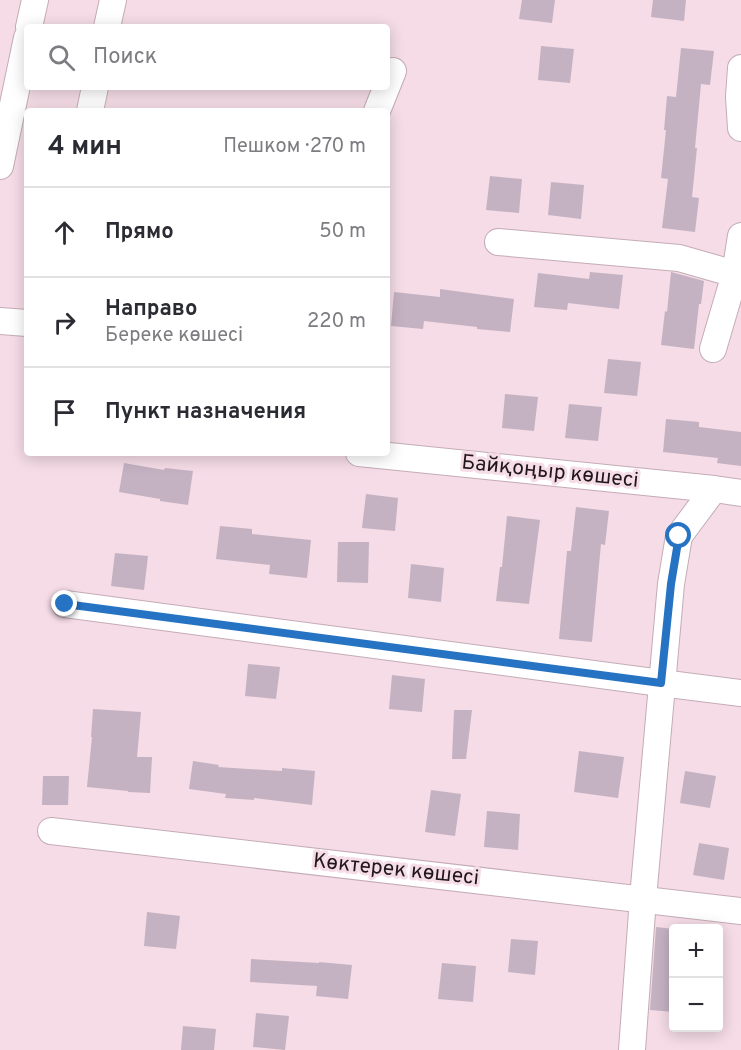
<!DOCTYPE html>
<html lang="ru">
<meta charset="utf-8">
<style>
:root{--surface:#fff;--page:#f7f7f7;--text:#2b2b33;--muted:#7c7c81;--line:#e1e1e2}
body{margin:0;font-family:Overpass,sans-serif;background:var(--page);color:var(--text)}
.controls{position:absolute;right:18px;bottom:18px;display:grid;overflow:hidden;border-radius:6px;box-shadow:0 3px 15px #0003}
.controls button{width:54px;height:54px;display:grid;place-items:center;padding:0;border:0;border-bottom:2px solid var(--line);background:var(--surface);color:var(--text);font:30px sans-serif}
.stop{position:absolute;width:18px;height:18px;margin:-14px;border:4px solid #2673c3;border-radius:50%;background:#fff}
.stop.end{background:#2673c3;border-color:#fff;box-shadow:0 2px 6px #0008}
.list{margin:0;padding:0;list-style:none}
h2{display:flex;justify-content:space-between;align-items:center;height:78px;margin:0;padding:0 24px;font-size:26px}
h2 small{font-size:20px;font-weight:400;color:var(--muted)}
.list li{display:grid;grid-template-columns:39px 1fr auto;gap:18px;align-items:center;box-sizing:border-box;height:90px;padding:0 24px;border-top:2px solid var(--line)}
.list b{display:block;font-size:22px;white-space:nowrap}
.list p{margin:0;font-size:20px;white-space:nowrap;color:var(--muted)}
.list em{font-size:20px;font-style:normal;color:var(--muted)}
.icon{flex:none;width:33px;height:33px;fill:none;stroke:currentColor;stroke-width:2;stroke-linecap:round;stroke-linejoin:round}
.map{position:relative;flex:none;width:741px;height:1050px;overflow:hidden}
.search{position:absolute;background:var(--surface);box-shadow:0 3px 15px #0003;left:24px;top:24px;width:366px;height:66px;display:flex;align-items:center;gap:15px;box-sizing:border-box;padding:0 21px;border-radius:6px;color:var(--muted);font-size:22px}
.panel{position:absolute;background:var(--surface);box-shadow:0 3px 15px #0003;left:24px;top:108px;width:366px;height:348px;border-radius:6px}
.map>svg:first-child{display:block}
</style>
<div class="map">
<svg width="741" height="1050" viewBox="0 0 741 1050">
<rect width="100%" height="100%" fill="#f5dce6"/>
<g fill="#c4b2c2">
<path d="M 522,0 L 555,0 L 552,23 L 519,19 Z"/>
<path d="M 653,0 L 686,0 L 684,21 L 651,17 Z"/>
<path d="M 541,46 L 574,49 L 570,83 L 538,80 Z"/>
<path d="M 681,48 L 714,51 L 710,85 L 701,84 L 695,148 L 697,148 L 692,197 L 699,198 L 695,232 L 662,228 L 668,179 L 661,178 L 666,130 L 664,130 L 667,96 L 676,97 Z"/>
<path d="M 490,176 L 522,179 L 519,213 L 486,210 Z"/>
<path d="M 551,182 L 584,185 L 581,219 L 548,215 Z"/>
<path d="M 590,272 L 623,275 L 619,309 L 568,303 L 567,310 L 534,307 L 538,273 L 589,279 Z"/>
<path d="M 671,272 L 704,281 L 701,304 L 699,304 L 694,349 L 661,345 L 665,311 L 667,312 Z"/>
<path d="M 440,289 L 514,299 L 510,332 L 477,329 L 477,327 L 424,321 L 423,329 L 391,326 L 394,292 L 440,297 Z"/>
<path d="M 608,359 L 641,362 L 637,396 L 604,393 Z"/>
<path d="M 505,394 L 538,397 L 534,431 L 502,428 Z"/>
<path d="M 569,404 L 602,407 L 598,441 L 565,438 Z"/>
<path d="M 666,419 L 699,422 L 699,427 L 741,432 L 741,466 L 717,463 L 718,458 L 663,452 Z"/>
<path d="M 124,463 L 164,470 L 165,468 L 193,471 L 188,505 L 160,501 L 160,499 L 119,492 Z"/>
<path d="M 366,494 L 398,498 L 395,531 L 362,528 Z"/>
<path d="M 576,507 L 609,511 L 605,545 L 601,544 L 592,642 L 559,639 L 567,551 L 571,551 Z"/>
<path d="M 507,516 L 540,520 L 529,604 L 496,601 L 500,567 L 502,567 Z"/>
<path d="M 220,526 L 252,529 L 252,534 L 311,540 L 307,578 L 269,574 L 270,565 L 216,559 Z"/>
<path d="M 338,542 L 369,542 L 368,583 L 337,582 Z"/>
<path d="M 115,553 L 148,556 L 144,590 L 111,586 Z"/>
<path d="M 411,564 L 444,568 L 441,602 L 408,598 Z"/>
<path d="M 248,664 L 280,667 L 276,699 L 245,696 Z"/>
<path d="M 392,675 L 425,679 L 422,712 L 389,709 Z"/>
<path d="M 93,709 L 141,712 L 137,757 L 152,757 L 150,793 L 128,792 L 128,791 L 87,787 L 92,737 L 91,737 Z"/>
<path d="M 454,710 L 472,710 L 466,759 L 452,759 Z"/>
<path d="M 579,751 L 624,757 L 618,798 L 574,792 Z"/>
<path d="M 193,761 L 219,765 L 218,767 L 282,771 L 282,768 L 315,771 L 312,805 L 254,798 L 254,800 L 225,798 L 226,794 L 189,789 Z"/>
<path d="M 685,771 L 716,776 L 710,808 L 680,803 Z"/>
<path d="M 43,776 L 69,776 L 68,805 L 42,805 Z"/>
<path d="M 431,790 L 461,794 L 455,836 L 425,832 Z"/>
<path d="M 487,811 L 520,814 L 518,850 L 484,847 Z"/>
<path d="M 699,843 L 729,848 L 724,880 L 693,875 Z"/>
<path d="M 147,912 L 180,916 L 176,949 L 144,946 Z"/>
<path d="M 656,927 L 674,929 L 674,1012 L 650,1010 Z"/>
<path d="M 511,939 L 538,941 L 535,975 L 508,972 Z"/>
<path d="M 251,959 L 319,963 L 319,962 L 352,965 L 348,999 L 316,996 L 317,986 L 250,982 Z"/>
<path d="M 442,963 L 476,966 L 473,1002 L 438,999 Z"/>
<path d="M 256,1013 L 289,1016 L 285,1050 L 253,1047 Z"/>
<path d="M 183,1026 L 216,1029 L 214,1050 L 181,1050 Z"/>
</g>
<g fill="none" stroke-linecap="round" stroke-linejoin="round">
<g stroke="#c4acb7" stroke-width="28">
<g id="minor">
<path d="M 29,27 L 35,0"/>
<path d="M 107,27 L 113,0"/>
<path d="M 741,68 L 739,97 L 741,128"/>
<path d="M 90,111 L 95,87"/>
<path d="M 377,111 L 393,71"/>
<path d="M 0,166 L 27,38"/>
<path d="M 498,242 L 679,258 L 735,274"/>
<path d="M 0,321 L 27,323"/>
<path d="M 713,349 L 735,274 L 741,236"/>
<path d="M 359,453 L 714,489 L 741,493"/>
<path d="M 65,604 L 661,683 L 741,693"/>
<path d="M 51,831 L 741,911"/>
<path d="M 632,1050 L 643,898 L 671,584 L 679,536 L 714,489"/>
</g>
</g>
<use href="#minor" stroke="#fff" stroke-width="26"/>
</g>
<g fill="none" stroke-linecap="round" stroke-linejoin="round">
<path stroke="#2673c3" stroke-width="8" d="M 65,604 L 661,683 L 671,584 L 679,536"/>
</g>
<g text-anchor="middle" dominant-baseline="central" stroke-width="6" stroke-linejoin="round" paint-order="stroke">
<g font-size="21" fill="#1f161a" stroke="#f5dce6">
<text transform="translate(550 472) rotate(6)">Байқоңыр көшесі</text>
<text transform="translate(396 870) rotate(6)">Көктерек көшесі</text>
</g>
</g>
</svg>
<div class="controls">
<button>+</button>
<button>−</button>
</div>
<div class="stop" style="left:679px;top:536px"></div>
<div class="stop end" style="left:65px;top:604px"></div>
<div class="search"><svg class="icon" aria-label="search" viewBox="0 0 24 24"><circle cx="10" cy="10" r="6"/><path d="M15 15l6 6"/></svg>Поиск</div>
<section class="panel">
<h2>4 мин<small>Пешком · 270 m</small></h2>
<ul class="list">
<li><svg class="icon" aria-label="ahead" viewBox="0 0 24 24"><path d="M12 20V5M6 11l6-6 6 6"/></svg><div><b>Прямо</b></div><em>50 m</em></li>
<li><svg class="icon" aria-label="right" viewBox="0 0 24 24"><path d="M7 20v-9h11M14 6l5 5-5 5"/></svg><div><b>Направо</b><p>Береке көшесі</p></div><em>220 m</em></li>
<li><svg class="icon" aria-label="arrive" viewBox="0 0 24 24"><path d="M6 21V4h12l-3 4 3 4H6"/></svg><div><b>Пункт назначения</b></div></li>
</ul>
</section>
</div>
